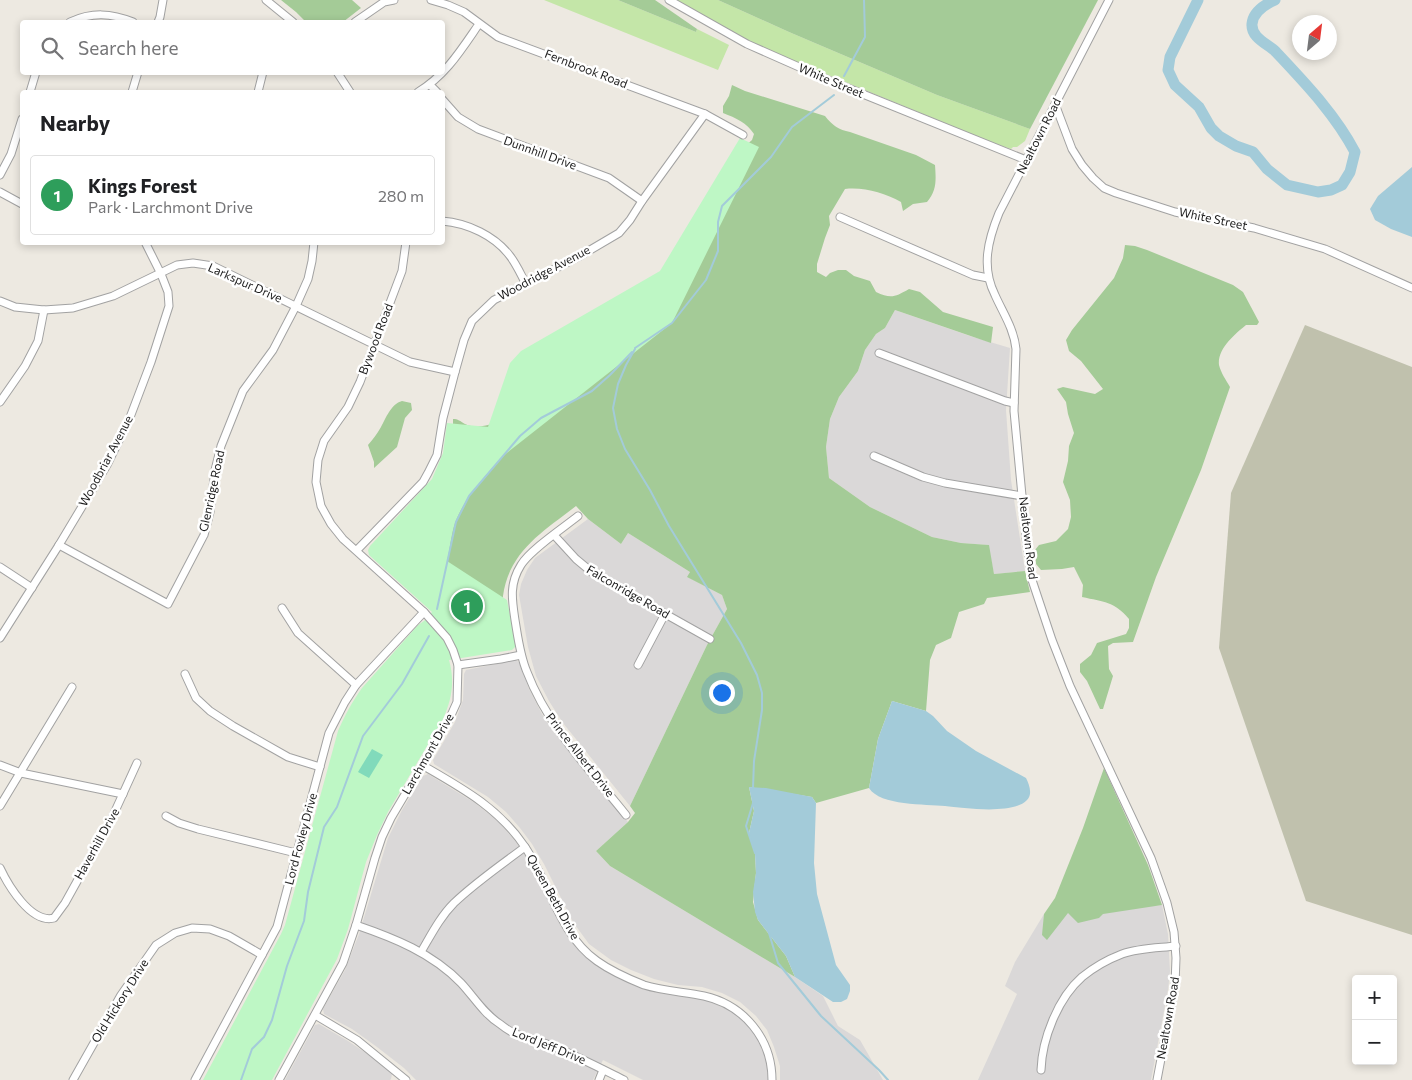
<!DOCTYPE html>
<html lang="en">
<head>
<meta charset="utf-8">
<style>
  body { margin:0; font-family:Commissioner,sans-serif; background:#f2f2f2; color:#202124 }
  .controls { position:absolute; right:15px; bottom:15px; display:grid; overflow:hidden; border-radius:5px; box-shadow:0 2px 8px #0003 }
  .controls button { width:45px; height:45px; display:grid; place-items:center; padding:0; border:0; border-bottom:1px solid #e0e0e0; background:#fff; color:#202124; font:25px sans-serif }
  .compass { position:absolute; left:1292px; top:15px; width:45px; height:45px; border-radius:50%; background:#fff; box-shadow:0 2px 8px #0003; rotate:28deg }
  .you { position:absolute; left:721px; top:692px; width:18px; height:18px; margin:-12px; border:4px solid #fff; border-radius:50%; background:#1a73e8; box-shadow:0 0 0 8px #1a73e833 }
  .badge { display:grid; place-items:center; width:32px; height:32px; border-radius:50%; background:#1a73e8; color:#fff; font-size:16px; font-weight:700 }
  .pin { position:absolute; translate:-50% -50%; border:2px solid #fff; box-shadow:0 1px 5px #0006 }
  .list { margin:0; padding:0; list-style:none }
  h2 { display:flex; justify-content:space-between; align-items:center; height:65px; margin:0; padding:0 20px; font-size:21px }
  h2 small { font-size:16px; font-weight:400; color:#757577 }
  .list li { display:grid; grid-template-columns:32px 1fr auto; gap:15px; align-items:center; box-sizing:border-box; height:80px; margin:0 10px 10px; padding:0 10px; border:1px solid #e0e0e0; border-radius:5px }
  .list b { display:block; font-size:19px; white-space:nowrap }
  .list p { margin:0; font-size:16px; white-space:nowrap; color:#757577 }
  .list em { font-size:16px; font-style:normal; color:#757577 }
  .icon { flex:none; width:28px; height:28px; fill:none; stroke:currentColor; stroke-width:2; stroke-linecap:round; stroke-linejoin:round }
  .map { position:relative; flex:none; width:1412px; height:1080px; overflow:hidden }
  .search { position:absolute; background:#fff; box-shadow:0 2px 8px #0003; left:20px; top:20px; width:425px; height:55px; display:flex; align-items:center; gap:12px; box-sizing:border-box; padding:0 18px; border-radius:5px; color:#757577; font-size:19px }
  .panel { position:absolute; background:#fff; box-shadow:0 2px 8px #0003; left:20px; top:90px; width:425px; height:155px; border-radius:5px }
  .map>svg:first-child { display:block }
</style>
</head>
<body>
<div class="map">
<svg width="1412" height="1080" viewBox="0 0 1412 1080">
  <rect width="100%" height="100%" fill="#ede9e1"/>
  <!-- residential -->
  <g fill="#dad8d8">
    <path d="M895 310 970 336 1010 348 1006 410 1011 480 1025 571 994 574 988 545 961 543 932 537 870 507 829 478 826 447 830 419 839 397 858 371 865 350 876 334 885 328Z"/>
    <path d="M588 519 621 544 628 533 690 572 688 577 722 595 727 609 707 645 630 806 563 723 549 701 536 676 528 647 519 595 521 584 527 570 535 558Z"/>
    <path d="M516 660 520 663 529 689 542 714 553 731 628 822 596 851 610 866 795 977 823 996 838 1026 860 1040 883 1080H780V1066L774 1047 767 1030 756 1016 740 1002 722 993 702 987 678 985 654 979 631 970 611 960 589 944 573 922 544 864 532 844 520 828 506 812 488 797 434 764 433 760 455 722 463 700 464 674 466 670Z"/>
    <path d="M428 774 475 803 499 822 516 842 526 857 562 928 575 946 591 961 632 984 654 992 706 1000 731 1011 741 1018 753 1031 762 1046 767 1062 768 1080H643L603 1060 593 1080H416L404 1068 377 1047 352 1029 324 1014 323 1009 345 970 359 934 388 838 402 810 423 776Z"/>
    <path d="M1162 905 1168 934 1170 971 1168 990 1151 1080H978L1017 994 1005 986 1015 962 1044 914 1069 913Z"/>
    <path d="M319 1024 348 1041 369 1055 392 1074 391 1079 390 1080H285L315 1025Z"/>
  </g>
  <!-- construction -->
  <path fill="#c0c1ad" d="M1305 325 1412 367V935L1306 901 1219 648 1231 493Z"/>
  <!-- grass -->
  <g fill="#c4e6a8">
    <path d="M544 0H618L696 32 697 29 729 45 718 70Z"/>
    <path d="M677 0H718L789 32 937 95 1030 129 1025 141 1017 147H1013L1011 149 991 142 760 47 702 16Z"/>
  </g>
  <!-- forest -->
  <g fill="#a4cb97">
    <path d="M281 0H352L361 8 343 22H306L296 12Z"/>
    <path d="M618 0H655L697 29 696 32Z"/>
    <path d="M718 0H1098L1030 129 937 95 789 32Z"/>
    <path d="M732 85 745 91 825 116C832 125 839 130 850 132L916 155 935 165C936 180 937 190 927 202L913 204 903 211 901 202C884 193 865 187 845 189L829 216 830 225 825 238 817 264V272L826 277 830 273 838 270H846L854 276 870 281 876 292C891 299 895 297 909 289L920 292 943 312 993 327 991 343 895 310 885 328 876 334 865 350 858 371 839 397 830 419 826 447 829 478 870 507 932 537 961 543 989 545 994 574 1025 571 1030 592 987 598 984 604 959 612 951 638 936 645 930 660 926 711 892 701 878 739 869 788 816 803 812 797 749 787 754 811 749 833 755 854 756 873 753 902 758 920 786 956 795 977 610 866 596 851 628 822 635 813 630 806 707 645 727 609 722 595 687 577 690 572 628 533 621 544 588 519 576 506C544 531 509 551 503 596 502 605 505 617 506 627L451 631 433 487 453 430V419C458 419 460 421 465 424 474 428 484 427 494 423L649 283 664 268 744 147 752 140 754 134C747 123 736 118 723 113V106L729 96Z"/>
    <path d="M1125 245 1135 246 1147 250 1233 285 1243 292 1259 322 1257 325H1246C1235 334 1217 349 1219 365 1221 373 1226 380 1230 387L1201 470 1156 577 1133 642 1113 643 1108 646 1109 669 1113 676 1103 709H1100L1087 681 1080 672V664L1091 655 1097 643 1126 634 1129 628V619C1114 601 1104 602 1082 597L1083 585 1074 567 1062 569 1041 570 1036 564 1035 550 1039 545 1056 541 1068 529 1071 517 1070 500 1063 482 1068 461 1069 446 1074 433 1068 414 1066 402 1057 389 1063 387 1095 394 1103 389 1081 361 1069 351 1066 340 1072 330 1114 278 1123 258Z"/>
    <path d="M402 401 411 403 412 410 405 418 397 447 374 468V462L368 445C373 439 377 434 381 427 386 418 391 404 402 401Z"/>
    <path d="M1104 768 1148 865 1162 905 1103 914 1099 918 1078 923 1068 913 1047 940 1042 935 1044 914 1055 898 1083 828Z"/>
  </g>
  <!-- park -->
  <path fill="#bef7c5" d="M740 138 759 147 672 323 503 456C486 475 464 498 455 523 451 535 450 549 447 561L507 600 516 646 512 650 449 660C455 681 452 699 443 719L388 812 377 835 366 862 348 929 337 959 272 1080H203L281 934 285 925 338 731C345 715 352 702 362 688L418 625 424 621 432 612 369 555 368 550 370 546 432 479 443 453 447 423 488 427 510 363 521 351 660 271Z"/>
  <!-- pitch -->
  <path fill="#81dabb" d="M372 749 383 755 369 778 358 772Z"/>
  <!-- water -->
  <g fill="#a3cbd9">
    <path d="M1412 167V237L1391 229 1375 220 1370 209 1378 196Z"/>
    <path d="M892 701 926 711 933 716 947 731 976 751 1026 778C1029 784 1033 794 1027 800 1013 815 964 808 945 806 926 804 880 806 869 788L878 739Z"/>
    <path d="M749 787 766 788 812 797 816 803 814 863 817 894 836 965 850 985V991L847 999 841 1002H833L795 977 786 956 758 920 755 912 753 892 756 873 755 854 749 833 754 811Z"/>
  </g>
  <g fill="none" stroke-linecap="round" stroke-linejoin="round">
    <!-- stream -->
    <g stroke="#a3cbd9" stroke-width="2">
      <path d="M844 76 865 37 864 0"/>
      <path d="M635 348 672 323 706 280 718 251V222L722 206 771 157 792 127 834 95"/>
      <path d="M635 349 626 365 618 384 613 408 617 429 625 449 650 490 669 526 741 643 757 675 762 693V710L754 761 753 788"/>
      <path d="M437 609 456 522 469 496 520 436 541 418 592 391 610 375 632 352"/>
      <path d="M753 803 746 826 755 853"/>
      <path d="M769 933 778 963 821 1016 879 1070 888 1080"/>
      <path d="M241 1080 252 1049 264 1037 272 1020 287 966 304 921 308 892 324 827 337 807 363 736 402 684 429 636"/>
    </g>
    <!-- river -->
    <path stroke="#a3cbd9" stroke-width="11" d="M1198 0 1170 57 1168 70 1175 85 1199 107 1211 128 1219 136 1236 146 1253 152 1267 169 1287 185 1318 192 1331 190 1342 185 1350 172 1355 152C1335 114 1305 83 1276 52 1268 44 1251 38 1252 24 1253 12 1266 4 1275 0"/>
    <defs>
      <g id="minor">
        <path d="M266 0 293 22"/>
        <path d="M431 0 448 5 464 12 498 37 705 114 743 135"/>
        <path d="M669 0 747 44 833 82 1026 160"/>
        <path d="M1109 0 999 213C988 240 981 267 995 295 1003 313 1014 329 1016 349L1014 411 1026 538 1032 580 1052 640 1070 686 1151 858 1167 903 1174 932 1176 958 1175 985 1157 1080"/>
        <path d="M70 22C92 12 111 13 133 22"/>
        <path d="M158 22 160 17 163 0"/>
        <path d="M355 22 384 2 394 0"/>
        <path d="M337 72 350 92"/>
        <path d="M430 85 437 92"/>
        <path d="M30 92 36 72"/>
        <path d="M132 92 138 72"/>
        <path d="M258 92 263 72"/>
        <path d="M418 92C446 75 461 50 479 24"/>
        <path d="M442 99 458 117 478 129 609 178 642 201"/>
        <path d="M1055 104 1072 149 1082 165 1093 178 1104 188 1116 193 1175 212 1254 228 1325 249 1412 288"/>
        <path d="M0 175 11 154 22 119"/>
        <path d="M0 192 22 204"/>
        <path d="M840 217 973 275 988 278"/>
        <path d="M442 221C468 223 495 236 510 256 517 265 521 275 526 284"/>
        <path d="M0 301 15 307 44 310 73 308 113 296 177 265 193 263 213 266 410 362 455 372"/>
        <path d="M879 353 1005 401 1014 403"/>
        <path d="M0 402 25 366 38 341 44 310"/>
        <path d="M874 456 923 477 945 483 1022 496"/>
        <path d="M578 516C563 528 530 550 521 565 509 584 512 600 515 620 518 638 520 656 527 672 548 727 590 770 626 815"/>
        <path d="M554 535 576 559 594 574 710 639"/>
        <path d="M59 545 168 604 204 535 210 512 215 470 221 446 243 391 273 350 296 306 308 279 312 261 314 242"/>
        <path d="M357 550 423 482 428 473 437 455 443 418 455 372 464 340 472 321 494 300 580 256 619 233 630 220 642 201 705 114"/>
        <path d="M0 567 32 588"/>
        <path d="M282 608 298 633 356 685"/>
        <path d="M0 638 59 545 107 465 129 420 151 362 169 306 168 292 161 274 145 242"/>
        <path d="M458 665 501 659 521 655"/>
        <path d="M638 665 665 614"/>
        <path d="M185 674 196 698 210 711 233 726 288 757 320 767"/>
        <path d="M0 765 21 773 123 794"/>
        <path d="M422 765C462 788 499 808 525 847 550 884 559 934 597 961 611 971 629 979 644 985 663 991 685 992 704 996 744 1005 772 1039 772 1080"/>
        <path d="M0 806 72 687"/>
        <path d="M166 816 179 823 198 829 296 853"/>
        <path d="M0 868C8 885 31 924 54 918L65 903 111 820 137 763"/>
        <path d="M356 925C394 938 432 953 461 983 474 997 484 1014 500 1024 505 1028 511 1032 516 1034 528 1039 541 1041 552 1046 577 1056 600 1068 624 1080"/>
        <path d="M421 952C431 935 440 917 454 903 476 882 501 865 525 847"/>
        <path d="M315 1015 357 1040 406 1080"/>
        <path d="M1041 1070C1042 1039 1058 998 1082 977 1093 968 1109 959 1122 954 1139 948 1159 948 1176 946"/>
        <path d="M73 1080 121 995 156 945 175 933 192 928 210 929 229 936 262 955"/>
        <path d="M195 1080 277 927 329 733 345 702 356 685 424 612"/>
        <path d="M279 1080 343 963 356 925 375 858 382 837 391 818 448 722 457 702 458 665 453 650 447 638 424 612 343 539 331 524 321 506 316 482 318 460 324 441 348 407 360 382 402 271 406 242"/>
        <path d="M599 1080 603 1070"/>
      </g>
    </defs>
    <!-- minor casing -->
    <use href="#minor" stroke="#a2a2a2" stroke-width="9"/>
    <!-- minor -->
    <use href="#minor" stroke="#fff" stroke-width="7"/>
  </g>
  <g text-anchor="middle" stroke-width="5" stroke-linejoin="round" paint-order="stroke">
    <!-- street labels -->
    <g font-size="12" fill="#1b1b1b" stroke="#fff">
      <text transform="translate(586 69) rotate(21)" y="4">Fernbrook Road</text>
      <text transform="translate(831 81) rotate(23)" y="4">White Street</text>
      <text transform="translate(1039 136) rotate(-63)" y="4">Nealtown Road</text>
      <text transform="translate(540 153) rotate(20)" y="4">Dunnhill Drive</text>
      <text transform="translate(1213 219) rotate(12)" y="4">White Street</text>
      <text transform="translate(544 273) rotate(-28)" y="4">Woodridge Avenue</text>
      <text transform="translate(245 283) rotate(24)" y="4">Larkspur Drive</text>
      <text transform="translate(376 339) rotate(-69)" y="4">Bywood Road</text>
      <text transform="translate(106 461) rotate(-62)" y="4">Woodbriar Avenue</text>
      <text transform="translate(212 491) rotate(-78)" y="4">Glenridge Road</text>
      <text transform="translate(1028 538) rotate(83)" y="4">Nealtown Road</text>
      <text transform="translate(628 592) rotate(30)" y="4">Falconridge Road</text>
      <text transform="translate(428 754) rotate(-60)" y="4">Larchmont Drive</text>
      <text transform="translate(580 755) rotate(52)" y="4">Prince Albert Drive</text>
      <text transform="translate(301 839) rotate(-75)" y="4">Lord Foxley Drive</text>
      <text transform="translate(97 844) rotate(-61)" y="4">Haverhill Drive</text>
      <text transform="translate(553 897) rotate(61)" y="4">Queen Beth Drive</text>
      <text transform="translate(120 1001) rotate(-58)" y="4">Old Hickory Drive</text>
      <text transform="translate(1168 1018) rotate(-80)" y="4">Nealtown Road</text>
      <text transform="translate(549 1046) rotate(22)" y="4">Lord Jeff Drive</text>
    </g>
  </g>
</svg>
<div class="controls">
<button>+</button>
<button>−</button>
</div>
<svg class="compass" viewBox="-18 -18 36 36"><path d="M0-13l5 13h-10z" fill="#e53935"/><path d="M0 13l5-13h-10z" fill="#757577"/></svg>
<div class="you"></div>
<div class="pin badge" style="left:467px;top:606px;background:#2e9e5b">1</div>
<div class="search"><svg class="icon" aria-label="search" viewBox="0 0 24 24"><circle cx="10" cy="10" r="6"/><path d="M15 15l6 6"/></svg>Search here</div>
<section class="panel">
<h2>Nearby<small></small></h2>
<ul class="list">
<li><span class="badge" style="background:#2e9e5b">1</span><div><b>Kings Forest</b><p>Park · Larchmont Drive</p></div><em>280 m</em></li>
</ul>
</section>
</div>
</body>
</html>
